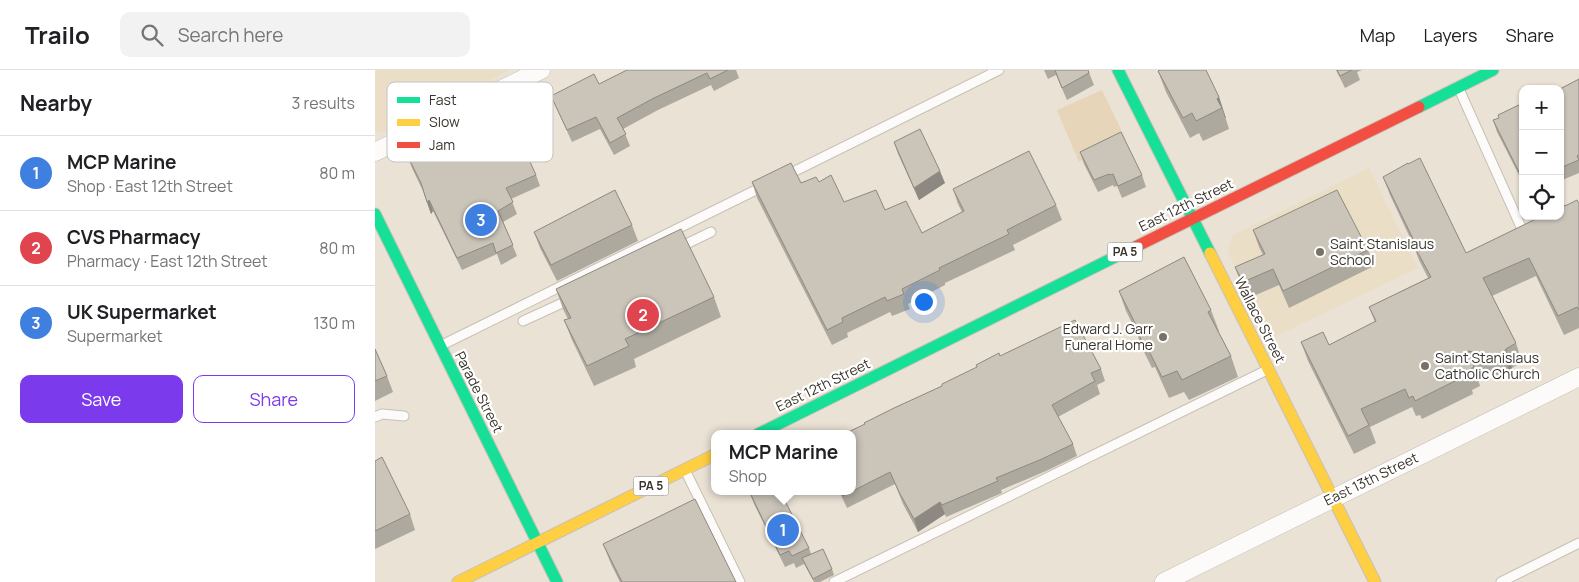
<!DOCTYPE html>
<html lang="en">
<head>
<meta charset="utf-8">
<style>
  body { margin:0; font-family:Manrope,sans-serif; background:#f2f2f2; color:#202124 }
  .controls { position:absolute; right:15px; top:15px; display:grid; overflow:hidden; border-radius:10px; box-shadow:0 1px 4px #0004 }
  .controls button { width:45px; height:45px; display:grid; place-items:center; padding:0; border:0; border-bottom:1px solid #e0e0e0; background:#fff; color:#202124; font:25px sans-serif }
  .you { position:absolute; left:548px; top:231px; width:18px; height:18px; margin:-12px; border:4px solid #fff; border-radius:50%; background:#1a73e8; box-shadow:0 0 0 8px #1a73e833 }
  .badge { display:grid; place-items:center; width:32px; height:32px; border-radius:50%; background:#7c3aed; color:#fff; font-size:16px; font-weight:700 }
  .pin { position:absolute; translate:-50% -50%; border:2px solid #fff; box-shadow:0 1px 5px #0006 }
  .popup { position:absolute; left:336px; top:360px; width:145px; height:65px; box-sizing:border-box; display:grid; place-content:center; border-radius:10px; background:#fff; filter:drop-shadow(0 1px 4px #0005); font-size:16px; white-space:nowrap; color:#757577 }
  .popup b { font-size:19px; color:#202124 }
  .popup::after { content:''; position:absolute; left:50%; top:100%; margin-left:-10px; border:10px solid transparent; border-top-color:#fff }
  .list { margin:0; padding:0; list-style:none }
  h2 { display:flex; justify-content:space-between; align-items:center; height:65px; margin:0; padding:0 20px; font-size:21px }
  h2 small { font-size:16px; font-weight:400; color:#757577 }
  .list li { display:grid; grid-template-columns:32px 1fr auto; gap:15px; align-items:center; box-sizing:border-box; height:75px; padding:0 20px; border-top:1px solid #e0e0e0 }
  .list b { display:block; font-size:19px; white-space:nowrap }
  .list p { margin:0; font-size:16px; white-space:nowrap; color:#757577 }
  .list em { font-size:16px; font-style:normal; color:#757577 }
  .actions { display:flex; gap:10px; padding:15px 20px }
  .actions a { flex:1; padding:11px 0; border:1px solid #7c3aed; border-radius:10px; text-align:center; font-size:18px; color:#7c3aed }
  .actions .main { background:#7c3aed; color:#fff }
  .icon { flex:none; width:28px; height:28px; fill:none; stroke:currentColor; stroke-width:2; stroke-linecap:round; stroke-linejoin:round }
  .map { position:relative; flex:none; width:1204px; height:512px; overflow:hidden }
  header { display:flex; align-items:center; gap:30px; box-sizing:border-box; height:70px; padding:0 25px; background:#fff; border-bottom:1px solid #e0e0e0 }
  header strong { font-size:24px }
  nav { display:flex; gap:28px; margin-inline-start:auto; font-size:18px }
  .search { width:350px; height:45px; background:#f2f2f2; display:flex; align-items:center; gap:12px; box-sizing:border-box; padding:0 18px; border-radius:10px; color:#757577; font-size:19px }
  main { display:flex }
  aside { flex:1; background:#fff }
  .map>svg:first-child { display:block }
</style>
</head>
<body>
<header>
<strong>Trailo</strong>
<div class="search"><svg class="icon" aria-label="search" viewBox="0 0 24 24"><circle cx="10" cy="10" r="6"/><path d="M15 15l6 6"/></svg>Search here</div>
<nav><a>Map</a><a>Layers</a><a>Share</a></nav>
</header>
<main>
<aside>
<h2>Nearby<small>3 results</small></h2>
<ul class="list">
<li><span class="badge" style="background:#3f7fe0">1</span><div><b>MCP Marine</b><p>Shop · East 12th Street</p></div><em>80 m</em></li>
<li><span class="badge" style="background:#e0444e">2</span><div><b>CVS Pharmacy</b><p>Pharmacy · East 12th Street</p></div><em>80 m</em></li>
<li><span class="badge" style="background:#3f7fe0">3</span><div><b>UK Supermarket</b><p>Supermarket</p></div><em>130 m</em></li>
</ul>
<div class="actions"><a class="main">Save</a><a>Share</a></div>
</aside>
<div class="map">
<svg width="1204" height="512" viewBox="0 0 1204 512">
  <rect width="100%" height="100%" fill="#eae2d4"/>
  <!-- built -->
  <g fill="#ebdec7">
    <path d="M0 0H135L70 33 6 63 0 62Z"/>
    <path d="M994 98 1043 198 895 269 855 186 853 178 858 165Z"/>
  </g>
  <!-- green -->
  <path fill="#e6d5b9" d="M727 20 751 70 704 92 682 40Z"/>
  <g fill="none" stroke-linecap="round" stroke-linejoin="round">
    <defs>
      <g id="lane">
        <path d="M1084 19 1150 166"/>
        <path d="M410 106 624 0"/>
        <path d="M303 178 336 162"/>
        <path d="M148 251 196 229"/>
        <path d="M67 275 389 116"/>
        <path d="M0 347 7 344 29 346"/>
        <path d="M311 402 365 512"/>
        <path d="M459 512 892 300"/>
        <path d="M1126 512 1204 473"/>
      </g>
      <g id="street">
        <path d="M0 82 166 0"/>
        <path d="M789 512 1204 307"/>
      </g>
      <g id="fast">
        <path d="M743 0 835 183"/>
        <path d="M1044 37 1118 0"/>
        <path d="M0 144 182 512"/>
        <path d="M383 364 748 183"/>
      </g>
      <g id="slow">
        <path d="M835 183 1000 512"/>
        <path d="M83 512 339 385"/>
      </g>
      <path id="jam" d="M748 183 1044 37"/>
    </defs>
    <!-- lane casing -->
    <use href="#lane" stroke="#c7c0b6" stroke-width="11"/>
    <!-- street casing -->
    <use href="#street" stroke="#c7c0b6" stroke-width="19"/>
    <!-- fast casing -->
    <use href="#fast" stroke="#c7c0b6" stroke-width="13"/>
    <!-- slow casing -->
    <use href="#slow" stroke="#c7c0b6" stroke-width="13"/>
    <!-- jam casing -->
    <use href="#jam" stroke="#c7c0b6" stroke-width="13"/>
    <!-- lane -->
    <use href="#lane" stroke="#fcfbf9" stroke-width="9"/>
    <!-- street -->
    <use href="#street" stroke="#fcfbf9" stroke-width="18"/>
    <!-- fast -->
    <use href="#fast" stroke="#16e098" stroke-width="11"/>
    <!-- slow -->
    <use href="#slow" stroke="#ffcf43" stroke-width="11"/>
    <!-- jam -->
    <use href="#jam" stroke="#f24e42" stroke-width="11"/>
  </g>
  <!-- wall -->
  <g fill="#aea99f">
    <path d="M252 0H361L364 8 339 21 336 15 283 40 248 59 255 76 239 85 225 59 197 72 181 37 176 26 224 14Z"/>
    <path d="M669 0H713L719 15 692 30 681 5 673 9Z"/>
    <path d="M961 0H987L982 2 985 10 970 18Z"/>
    <path d="M783 1 844 27 854 59 828 71 824 63 815 68 791 22Z"/>
    <path d="M1204 9V103L1185 111V19Z"/>
    <path d="M1148 28V113L1122 62 1118 50 1124 48 1146 34 1148 31Z"/>
    <path d="M88 69 161 105 165 116 136 129 142 144 128 152 142 186 126 195 122 184 87 200 58 141 56 144 48 121 37 98 33 87Z"/>
    <path d="M519 72 570 113 544 130 523 84Z"/>
    <path d="M705 82 767 105 771 117 747 128 742 116 739 117 738 115 723 122 709 94Z"/>
    <path d="M1008 107 1091 183 1160 150 1158 146H1185V130L1187 135 1190 136 1204 133V258L1189 265 1161 206 1117 226 1141 273 1147 292 1137 298 1135 303 1126 306 1100 300 1105 316 1097 320 1098 324 1047 349 1045 345 1041 346 1037 337 995 357 1001 373 979 384 933 291 926 272 954 275 1000 252 994 237 1053 208 1044 190 1037 172 1015 125Z"/>
    <path d="M377 112 426 113 444 112 469 132 510 140 547 163 587 142 583 134 578 119 681 135 687 150 638 175 640 180 570 213V215L533 234 535 239 517 246 515 242 472 263 473 267 457 275 382 128Z"/>
    <path d="M257 155 263 171 182 211 165 178 159 162Z"/>
    <path d="M878 160 993 180 999 196 914 238 904 215 874 228 866 214 860 197 888 185 884 177Z"/>
    <path d="M181 219 339 227 346 247 259 289 261 297 219 316 197 270 189 250 193 249 188 239Z"/>
    <path d="M744 221 836 240 844 261H843L856 286 863 307 814 330 809 322 794 328 780 297 777 298 767 278 761 261 751 241Z"/>
    <path d="M0 279 12 306 18 322 0 331Z"/>
    <path d="M625 286 726 299 730 311 722 315 725 324 683 347 698 374 702 386 671 401 626 420 627 423 571 447 570 444 543 462 528 434 520 414 472 438 464 421H477L567 316Z"/>
    <path d="M0 391 35 444 40 460 0 479Z"/>
    <path d="M375 423 434 478 436 484 457 499 459 505 445 512H439L429 494 421 498 419 493 410 497 379 434Z"/>
    <path d="M228 474 361 512H245L236 494Z"/>
  </g>
  <!-- shaded-wall -->
  <g fill="#8d8982">
    <path d="M844 27 851 48H850L847 38 842 29Z"/>
    <path d="M565 101 570 113 544 130 539 118Z"/>
    <path d="M54 130 58 141 56 144 52 132Z"/>
    <path d="M1131 279 1137 298 1135 303 1128 284Z"/>
    <path d="M565 432 570 444 543 462 539 449Z"/>
  </g>
  <!-- building -->
  <g fill="#cac4b9" stroke="#8d8982">
    <path d="M252 0H353L335 9 332 3 279 28 242 48 251 64 235 73 221 47 192 60 176 26 219 4 224 14Z"/>
    <path d="M680 0H713L714 3 687 18Z"/>
    <path d="M786 0H831L844 27 842 29 847 38 821 51 817 43 808 48 783 1Z"/>
    <path d="M962 0H977L965 6Z"/>
    <path d="M1204 9V85L1202 86 1204 90 1185 98V19Z"/>
    <path d="M1148 31V110L1118 50 1124 48 1123 45 1146 34 1145 32Z"/>
    <path d="M135 48 161 105 131 118 138 132 123 141 138 175 121 183 118 173 82 188 54 130 52 132 46 113 33 87 84 62 88 69Z"/>
    <path d="M545 59 565 101 539 118 519 72Z"/>
    <path d="M746 62 767 105 743 116 738 104 735 105 734 104 719 110 705 82Z"/>
    <path d="M654 81 681 135 632 160 634 164 564 198 565 200 527 219 529 224 512 231 510 227 467 248 468 252 452 260 377 112 416 93 426 113 441 107 444 112 456 105 469 132 501 120 510 140 531 131 547 163 589 141 578 119Z"/>
    <path d="M1045 88 1091 183 1163 148 1162 147 1163 146H1185V135L1188 134 1190 136 1202 130 1204 133V240L1202 237 1183 246 1154 188 1108 208 1141 273 1131 279 1128 284 1120 287 1093 281 1099 297 1090 302 1092 305 1040 331 1038 326 1034 328 1030 319 986 339 994 355 973 366 926 272 948 262 954 275 1001 251 994 237 1056 207 1037 172 1039 171 1008 107 1033 93V94Z"/>
    <path d="M240 120 257 155 176 195 159 162Z"/>
    <path d="M962 120 993 180 908 221 898 199 868 212 860 197 890 184 878 160Z"/>
    <path d="M306 159 339 227 250 269 254 276 212 296 189 250 196 248 181 219Z"/>
    <path d="M809 187 836 240 833 242 856 286 807 310 802 301 787 307 772 277H770L760 257H762L744 221Z"/>
    <path d="M700 250 726 299 716 303 720 311 677 335 698 374 667 389 621 408 623 411 567 435 565 432 539 449 524 422 515 402 468 426 465 421H477V364H469L490 354 489 353 519 338 567 316V314L602 297 601 295 624 283 625 286Z"/>
    <path d="M0 279 12 306 0 311Z"/>
    <path d="M7 387 35 444 0 461V391Z"/>
    <path d="M377 421H405L434 478 417 486 414 481 405 485 375 423Z"/>
    <path d="M320 429 361 512H247L228 474Z"/>
    <path d="M448 479 457 499 438 509 427 488Z"/>
  </g>
  <!-- markers -->
  <g fill="#777166" stroke="#fff" stroke-width="2">
    <circle cx="945" cy="182" r="5"/>
    <circle cx="788" cy="267" r="5"/>
    <circle cx="1050" cy="296" r="5"/>
  </g>
  <g text-anchor="middle" stroke-width="4.5" stroke-linejoin="round" paint-order="stroke">
    <!-- shield labels -->
    <g fill="#fff" stroke="#74716b" stroke-width="1">
      <rect x="732.5" y="172.5" width="35" height="19" rx="4"/>
      <rect x="258.5" y="406.5" width="35" height="19" rx="4"/>
    </g>
    <g font-size="12" font-weight="bold" fill="#39342b">
      <text x="750" y="186">PA 5</text>
      <text x="276" y="420">PA 5</text>
    </g>
    <!-- street labels -->
    <g font-size="14" fill="#39342b" stroke="#fff">
      <text transform="translate(811 135) rotate(-26)" y="5">East 12th Street</text>
      <text transform="translate(885 250) rotate(63)" y="5">Wallace Street</text>
      <text transform="translate(448 315) rotate(-26)" y="5">East 12th Street</text>
      <text transform="translate(104 322) rotate(63)" y="5">Parade Street</text>
      <text transform="translate(996 409) rotate(-26)" y="5">East 13th Street</text>
    </g>
    <!-- poi labels -->
    <g font-size="14" fill="#39342b" stroke="#fff" text-anchor="start">
      <text x="955" y="179">Saint Stanislaus<tspan x="955" dy="16">School</tspan></text>
      <text x="778" y="264" text-anchor="end">Edward J. Garr<tspan x="778" dy="16">Funeral Home</tspan></text>
      <text x="1060" y="293">Saint Stanislaus<tspan x="1060" dy="16">Catholic Church</tspan></text>
    </g>
  </g>
  <!-- legend -->
  <rect x="12" y="12" width="166" height="80" rx="8" fill="#fff" stroke="#c4c2bf" stroke-width="1"/>
  <rect x="22" y="27" width="23" height="6" fill="#16e098"/>
  <rect x="22" y="49" width="23" height="7" fill="#ffcf43"/>
  <rect x="22" y="72" width="23" height="6" fill="#f24e42"/>
  <g font-size="14" fill="#39342b">
    <text x="54" y="35">Fast</text>
    <text x="54" y="57">Slow</text>
    <text x="54" y="80">Jam</text>
  </g>
</svg>
<div class="controls">
<button>+</button>
<button>−</button>
<button><svg class="icon" aria-label="locate" viewBox="0 0 24 24"><circle cx="12" cy="12" r="6"/><path d="M12 2v4M12 18v4M2 12h4M18 12h4"/></svg></button>
</div>
<div class="you"></div>
<div class="pin badge" style="left:408px;top:460px;background:#3f7fe0">1</div>
<div class="popup"><b>MCP Marine</b>Shop</div>
<div class="pin badge" style="left:268px;top:245px;background:#e0444e">2</div>
<div class="pin badge" style="left:106px;top:150px;background:#3f7fe0">3</div>
</div>
</main>
</body>
</html>
